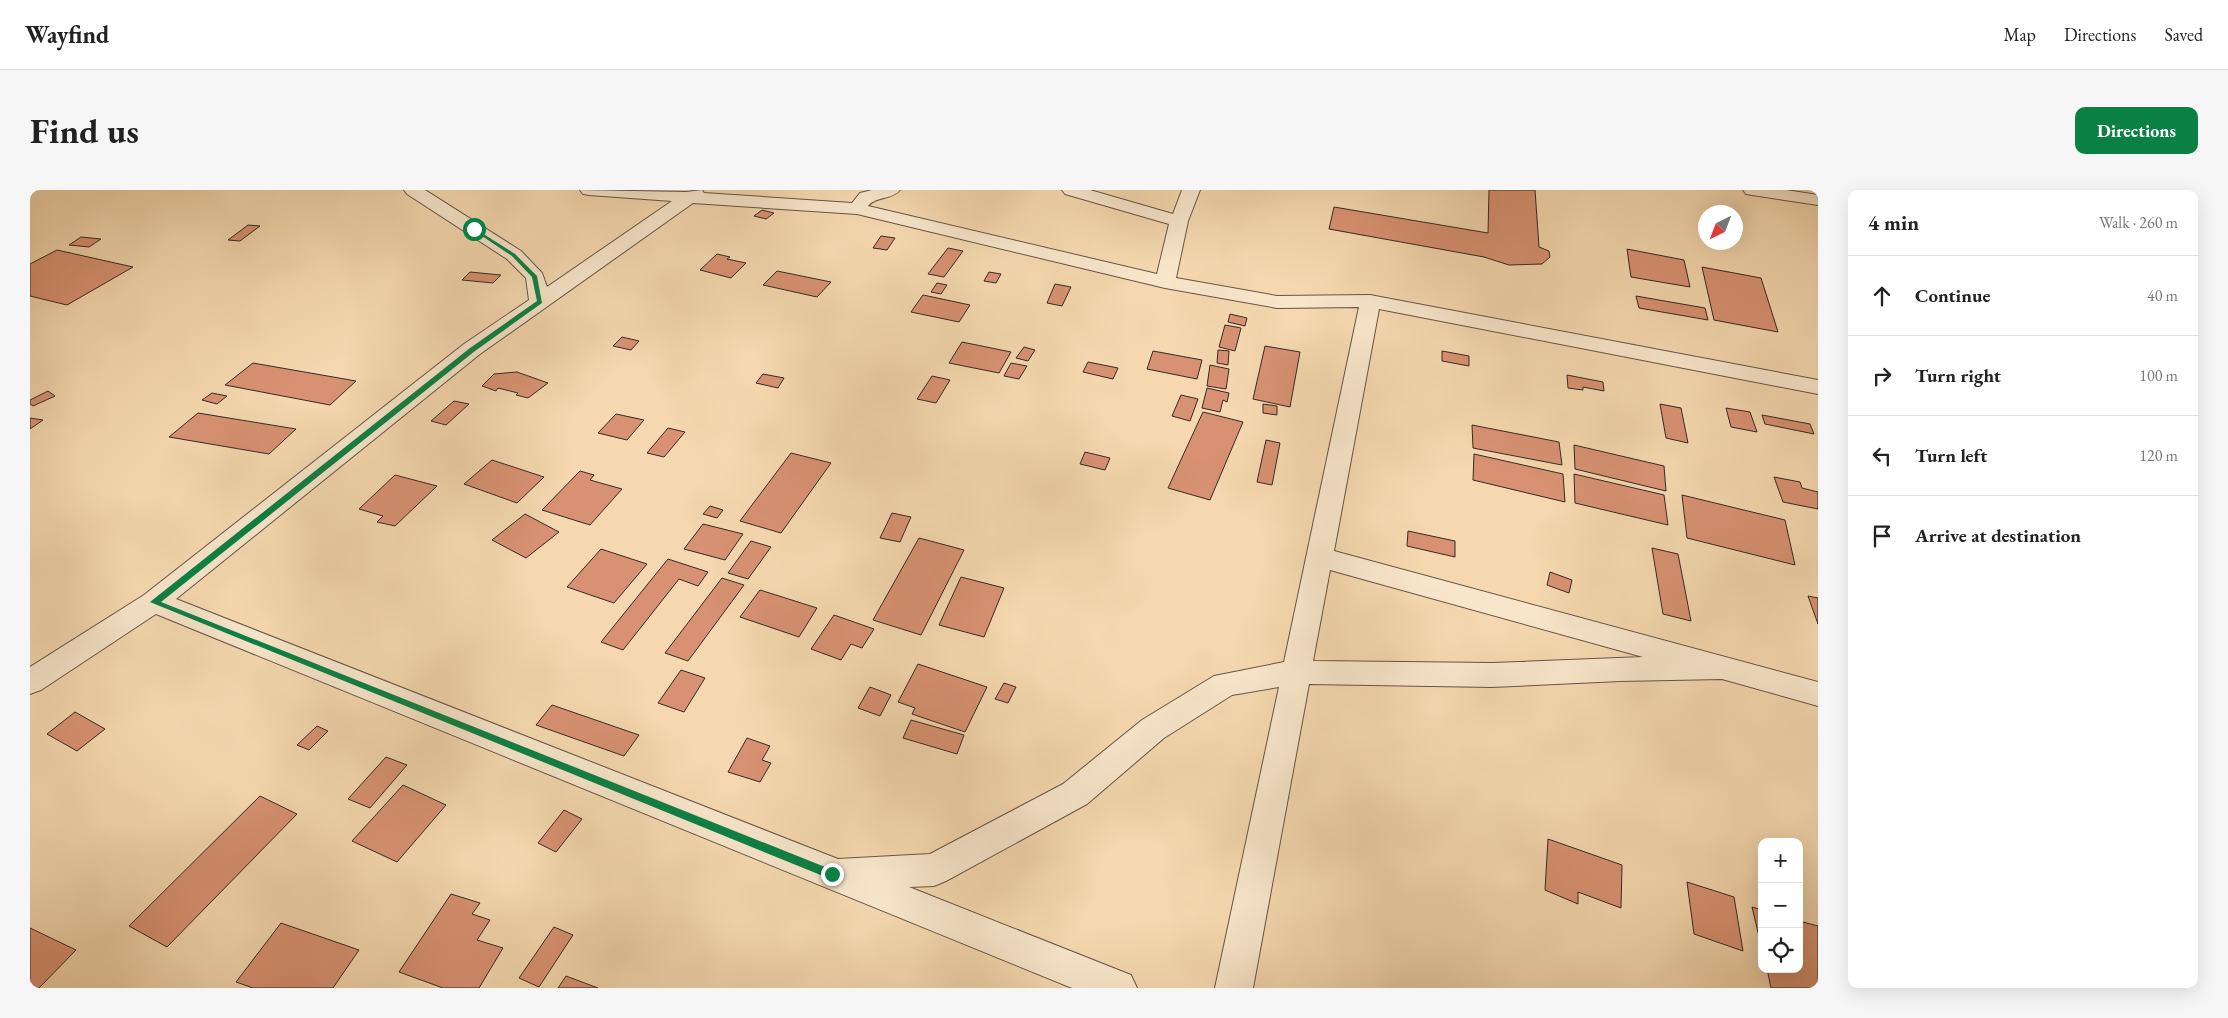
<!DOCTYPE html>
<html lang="en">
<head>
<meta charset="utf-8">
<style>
  body { margin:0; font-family:"EB Garamond",serif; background:#f6f6f6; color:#222 }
  .controls { position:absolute; right:15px; bottom:15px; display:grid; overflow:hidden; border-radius:10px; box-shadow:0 5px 20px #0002 }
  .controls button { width:45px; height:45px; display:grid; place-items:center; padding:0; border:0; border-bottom:1px solid #e0e0e0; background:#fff; color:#222; font:25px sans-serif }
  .compass { position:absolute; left:1668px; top:15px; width:45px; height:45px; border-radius:50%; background:#fff; box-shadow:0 5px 20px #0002; rotate:222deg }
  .stop { position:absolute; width:15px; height:15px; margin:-11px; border:4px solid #0b8043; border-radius:50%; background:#fff }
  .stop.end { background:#0b8043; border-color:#fff; box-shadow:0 1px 5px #0008 }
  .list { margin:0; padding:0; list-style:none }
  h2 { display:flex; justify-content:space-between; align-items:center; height:65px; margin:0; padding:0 20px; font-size:21px }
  h2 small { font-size:16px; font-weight:400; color:#767676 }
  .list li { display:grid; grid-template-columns:32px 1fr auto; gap:15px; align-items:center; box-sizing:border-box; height:80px; padding:0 20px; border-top:1px solid #e0e0e0 }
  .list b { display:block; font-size:19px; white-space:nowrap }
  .list em { font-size:16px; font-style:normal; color:#767676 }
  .icon { flex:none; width:28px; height:28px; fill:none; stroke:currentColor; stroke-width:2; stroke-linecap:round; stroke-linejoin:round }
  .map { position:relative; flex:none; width:1788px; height:798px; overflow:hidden; border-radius:10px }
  header { display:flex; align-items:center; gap:30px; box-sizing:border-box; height:70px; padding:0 25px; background:#fff; border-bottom:1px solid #e0e0e0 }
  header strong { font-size:24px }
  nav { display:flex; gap:28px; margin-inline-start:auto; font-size:18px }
  .intro { display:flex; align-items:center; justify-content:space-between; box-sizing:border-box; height:120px; padding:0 30px }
  h1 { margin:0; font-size:35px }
  .button { padding:12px 22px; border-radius:10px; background:#0b8043; color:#fff; font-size:18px; font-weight:700 }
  main { display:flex; gap:30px; padding:0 30px }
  aside { flex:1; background:#fff; border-radius:10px; box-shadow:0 5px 20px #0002 }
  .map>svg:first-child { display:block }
</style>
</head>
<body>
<header>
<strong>Wayfind</strong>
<nav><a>Map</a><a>Directions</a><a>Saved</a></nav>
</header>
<div class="intro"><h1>Find us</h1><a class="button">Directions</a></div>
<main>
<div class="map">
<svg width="1788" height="798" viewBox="0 0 1788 798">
  <rect width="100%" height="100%" fill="#f5d8af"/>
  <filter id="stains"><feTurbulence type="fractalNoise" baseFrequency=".004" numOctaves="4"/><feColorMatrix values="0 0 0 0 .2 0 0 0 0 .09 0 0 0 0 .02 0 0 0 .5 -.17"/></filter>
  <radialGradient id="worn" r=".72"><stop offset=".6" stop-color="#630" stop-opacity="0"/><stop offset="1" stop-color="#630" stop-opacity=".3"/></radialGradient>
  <!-- building -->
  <g fill="#d89273" stroke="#362924">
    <path d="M1459 0H1505L1509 57 1519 61 1520 67 1512 74 1479 75 1454 67 1299 39 1304 17 1458 43Z"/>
    <path d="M732 20 744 23 736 29 724 26Z"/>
    <path d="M218 35 230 36 210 51 198 50Z"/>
    <path d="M851 46 865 48 857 60 843 58Z"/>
    <path d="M51 47 71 49 59 57 39 55Z"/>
    <path d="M918 58 933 61 914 87 898 84Z"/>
    <path d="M1597 59 1654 70 1660 97 1601 87Z"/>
    <path d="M27 60 103 77 37 115 0 106V74Z"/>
    <path d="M687 64 700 67 697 69 716 73 701 88 670 80Z"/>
    <path d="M1672 77 1731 88 1748 142 1684 130Z"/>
    <path d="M747 81 801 92 787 107 733 95Z"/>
    <path d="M440 82 471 85 463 93 432 90Z"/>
    <path d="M959 82 971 84 966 93 954 91Z"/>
    <path d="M907 93 917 95 911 104 901 102Z"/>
    <path d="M1025 94 1041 97 1032 116 1017 113Z"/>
    <path d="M893 105 940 115 929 132 881 122Z"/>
    <path d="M1606 106 1675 118 1678 130 1609 118Z"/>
    <path d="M1200 124 1217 128 1215 136 1198 132Z"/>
    <path d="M1195 135 1211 138 1205 161 1189 157Z"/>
    <path d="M592 147 609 151 601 160 583 156Z"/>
    <path d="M932 152 981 162 969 183 919 173Z"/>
    <path d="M1235 156 1270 162 1260 217 1223 209Z"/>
    <path d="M994 157 1005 160 998 171 986 168Z"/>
    <path d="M1188 160 1199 161 1198 175 1187 173Z"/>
    <path d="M1123 161 1172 170 1167 189 1117 179Z"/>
    <path d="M1412 161 1439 166V176L1412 171Z"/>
    <path d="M1058 172 1088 178 1083 189 1053 182Z"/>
    <path d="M223 173 326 191 300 215 195 195Z"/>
    <path d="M981 173 997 176 989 189 974 186Z"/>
    <path d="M1180 175 1199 179 1196 199 1177 196Z"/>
    <path d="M487 182 518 193 498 208 486 205 488 203 468 198 466 201 452 196 464 184Z"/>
    <path d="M733 184 754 188 748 198 726 193Z"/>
    <path d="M1537 185 1573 192 1574 201 1553 197V200L1538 198Z"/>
    <path d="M902 186 920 190 906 213 887 209Z"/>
    <path d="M1177 198 1199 203 1197 212 1193 210 1190 222 1172 218Z"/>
    <path d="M18 201 25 206 3 216 0 214V210Z"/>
    <path d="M182 203 197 206 187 214 172 210Z"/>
    <path d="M1151 205 1168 209 1160 231 1142 226Z"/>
    <path d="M424 211 439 214 416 235 401 231Z"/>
    <path d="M1233 214 1247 216V225L1233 223Z"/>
    <path d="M1630 214 1651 218 1658 253 1636 248Z"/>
    <path d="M1696 218 1720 222 1727 242 1701 237Z"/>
    <path d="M1173 222 1213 232 1180 310 1138 298Z"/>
    <path d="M168 223 266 239 239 264 139 247Z"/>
    <path d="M586 224 614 230 597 250 568 243Z"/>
    <path d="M1732 225 1780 234 1784 244 1735 234Z"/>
    <path d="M0 228 13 230 0 239Z"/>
    <path d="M1442 235 1529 252 1532 275 1443 258Z"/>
    <path d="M638 238 655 242 634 267 617 263Z"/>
    <path d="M1236 250 1250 253 1242 295 1227 292Z"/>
    <path d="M1544 255 1634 276 1636 301 1545 279Z"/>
    <path d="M1055 262 1080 268 1075 280 1050 274Z"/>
    <path d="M761 263 801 273 751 343 710 331Z"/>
    <path d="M1444 264 1533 284 1535 312 1443 290Z"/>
    <path d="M462 270 514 287 487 313 434 294Z"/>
    <path d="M550 281 564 285 560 290 592 299 560 335 512 320Z"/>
    <path d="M1544 284 1634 305 1638 335 1545 313Z"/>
    <path d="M365 285 407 296 365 336 347 332 353 326 329 319Z"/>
    <path d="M1744 287 1770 292 1772 298 1788 302V319L1753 312Z"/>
    <path d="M1652 305 1755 330 1765 375 1657 348Z"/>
    <path d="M680 316 693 320 687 328 673 324Z"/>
    <path d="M862 323 881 327 870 352 850 348Z"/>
    <path d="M495 324 529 342 496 368 462 350Z"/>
    <path d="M673 334 713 344 695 370 654 359Z"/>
    <path d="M1378 341 1425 351V367L1377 356Z"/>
    <path d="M889 348 934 360 891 445 843 430Z"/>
    <path d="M721 351 741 357 718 389 698 383Z"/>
    <path d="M1622 358 1648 364 1661 431 1633 424Z"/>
    <path d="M571 359 617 374 584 413 537 397Z"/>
    <path d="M638 369 678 382 668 396 649 389 593 460 571 452Z"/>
    <path d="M1520 382 1542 390 1539 403 1517 395Z"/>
    <path d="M931 387 974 398 954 447 909 435Z"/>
    <path d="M692 388 714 395 658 471 635 463Z"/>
    <path d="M730 400 787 418 769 447 710 427Z"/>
    <path d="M1778 406 1788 408V434Z"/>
    <path d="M804 425 844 439 832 458 821 454 811 470 781 459Z"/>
    <path d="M888 474 957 497 935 542 882 524 885 518 868 512Z"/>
    <path d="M651 480 675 488 654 522 628 513Z"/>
    <path d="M974 493 986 497 978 513 965 509Z"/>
    <path d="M840 497 861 505 850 526 828 518Z"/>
    <path d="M522 515 609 545 594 566 506 535Z"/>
    <path d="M45 522 75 539 47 561 17 544Z"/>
    <path d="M881 530 934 545 927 564 873 548Z"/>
    <path d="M287 536 298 541 279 560 267 555Z"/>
    <path d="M717 548 740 556 732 570 741 573 730 592 698 582Z"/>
    <path d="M356 567 377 575 340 618 318 609Z"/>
    <path d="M373 595 416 615 367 672 322 651Z"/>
    <path d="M230 606 267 624 137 757 99 736Z"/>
    <path d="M534 620 552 629 526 662 508 653Z"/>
    <path d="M1518 649 1592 675 1591 718 1548 702V714L1515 700Z"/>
    <path d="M1657 692 1704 707 1713 761 1664 744Z"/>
    <path d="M421 704 450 713 442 724 460 730 447 750 473 758 449 798H413L369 782Z"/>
    <path d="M1722 717 1732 720V759Z"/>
    <path d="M1769 731 1788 736V798H1741L1737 779H1769Z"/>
    <path d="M251 733 329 760 303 798H223L206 792Z"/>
    <path d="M524 737 543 745 509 797 489 788Z"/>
    <path d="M0 738 46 760 9 798H0Z"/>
    <path d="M536 786 568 798H528Z"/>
  </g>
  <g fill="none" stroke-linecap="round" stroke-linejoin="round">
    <defs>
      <g id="minor">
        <path d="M374 0H395L491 61 512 83 517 97 642 11 559 5 553 4 550 0 656 2 672 0 674 3 822 13 830 3 842 0H870C862 10 846 6 838 16L1127 84 1139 34 1035 4 1032 0H1060L1143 24 1152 0H1170L1158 31 1146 88 1247 106 1340 105 1788 190V204L1349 119 1304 361 1788 492V516L1692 489 1590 491 1462 497 1279 494 1223 798H1185L1249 497 1202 505 1134 548 1057 614 916 691 904 696 879 697 1101 785 1107 798H1042L126 424 11 500 0 504V477L114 405 434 154 499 110 496 88 477 69 377 4ZM663 13 827 24 1135 98 1247 118 1329 117 1254 472 1184 486 1112 530 1033 594 900 664 808 669 146 409 450 164ZM1300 380 1613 467 1462 473 1283 471Z"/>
        <path d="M1713 0H1756L1788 5V15L1722 5 1716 4Z"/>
      </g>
    </defs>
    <!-- minor casing -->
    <use href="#minor" stroke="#665547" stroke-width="2"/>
    <!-- minor -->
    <use href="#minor" fill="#f8e6cb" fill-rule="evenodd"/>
  </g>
  <!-- route -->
  <path fill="#0b8043" d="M444 38 485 64 507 86 512 113 445 161 131 412 805 681V688H798L120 412 440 158 507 111 502 87 482 66 443 40Z"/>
  <rect width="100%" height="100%" filter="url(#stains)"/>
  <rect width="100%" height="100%" fill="url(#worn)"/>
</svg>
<div class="controls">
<button>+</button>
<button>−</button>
<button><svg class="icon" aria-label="locate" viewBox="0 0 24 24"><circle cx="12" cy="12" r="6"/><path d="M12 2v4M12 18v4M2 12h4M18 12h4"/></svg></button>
</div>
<svg class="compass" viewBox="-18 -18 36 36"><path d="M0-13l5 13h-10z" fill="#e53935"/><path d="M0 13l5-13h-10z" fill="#767676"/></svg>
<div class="stop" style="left:444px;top:39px"></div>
<div class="stop end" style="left:802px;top:684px"></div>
</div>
<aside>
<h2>4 min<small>Walk · 260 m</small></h2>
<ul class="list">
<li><svg class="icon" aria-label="ahead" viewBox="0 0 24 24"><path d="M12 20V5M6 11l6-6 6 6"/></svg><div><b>Continue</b></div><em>40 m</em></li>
<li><svg class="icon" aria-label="right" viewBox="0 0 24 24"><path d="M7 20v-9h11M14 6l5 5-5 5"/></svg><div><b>Turn right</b></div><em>100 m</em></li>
<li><svg class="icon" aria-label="left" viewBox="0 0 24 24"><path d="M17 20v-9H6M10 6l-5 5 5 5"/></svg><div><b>Turn left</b></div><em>120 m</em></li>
<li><svg class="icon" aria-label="arrive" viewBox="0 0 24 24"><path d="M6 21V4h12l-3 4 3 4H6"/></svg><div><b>Arrive at destination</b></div></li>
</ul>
</aside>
</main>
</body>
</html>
